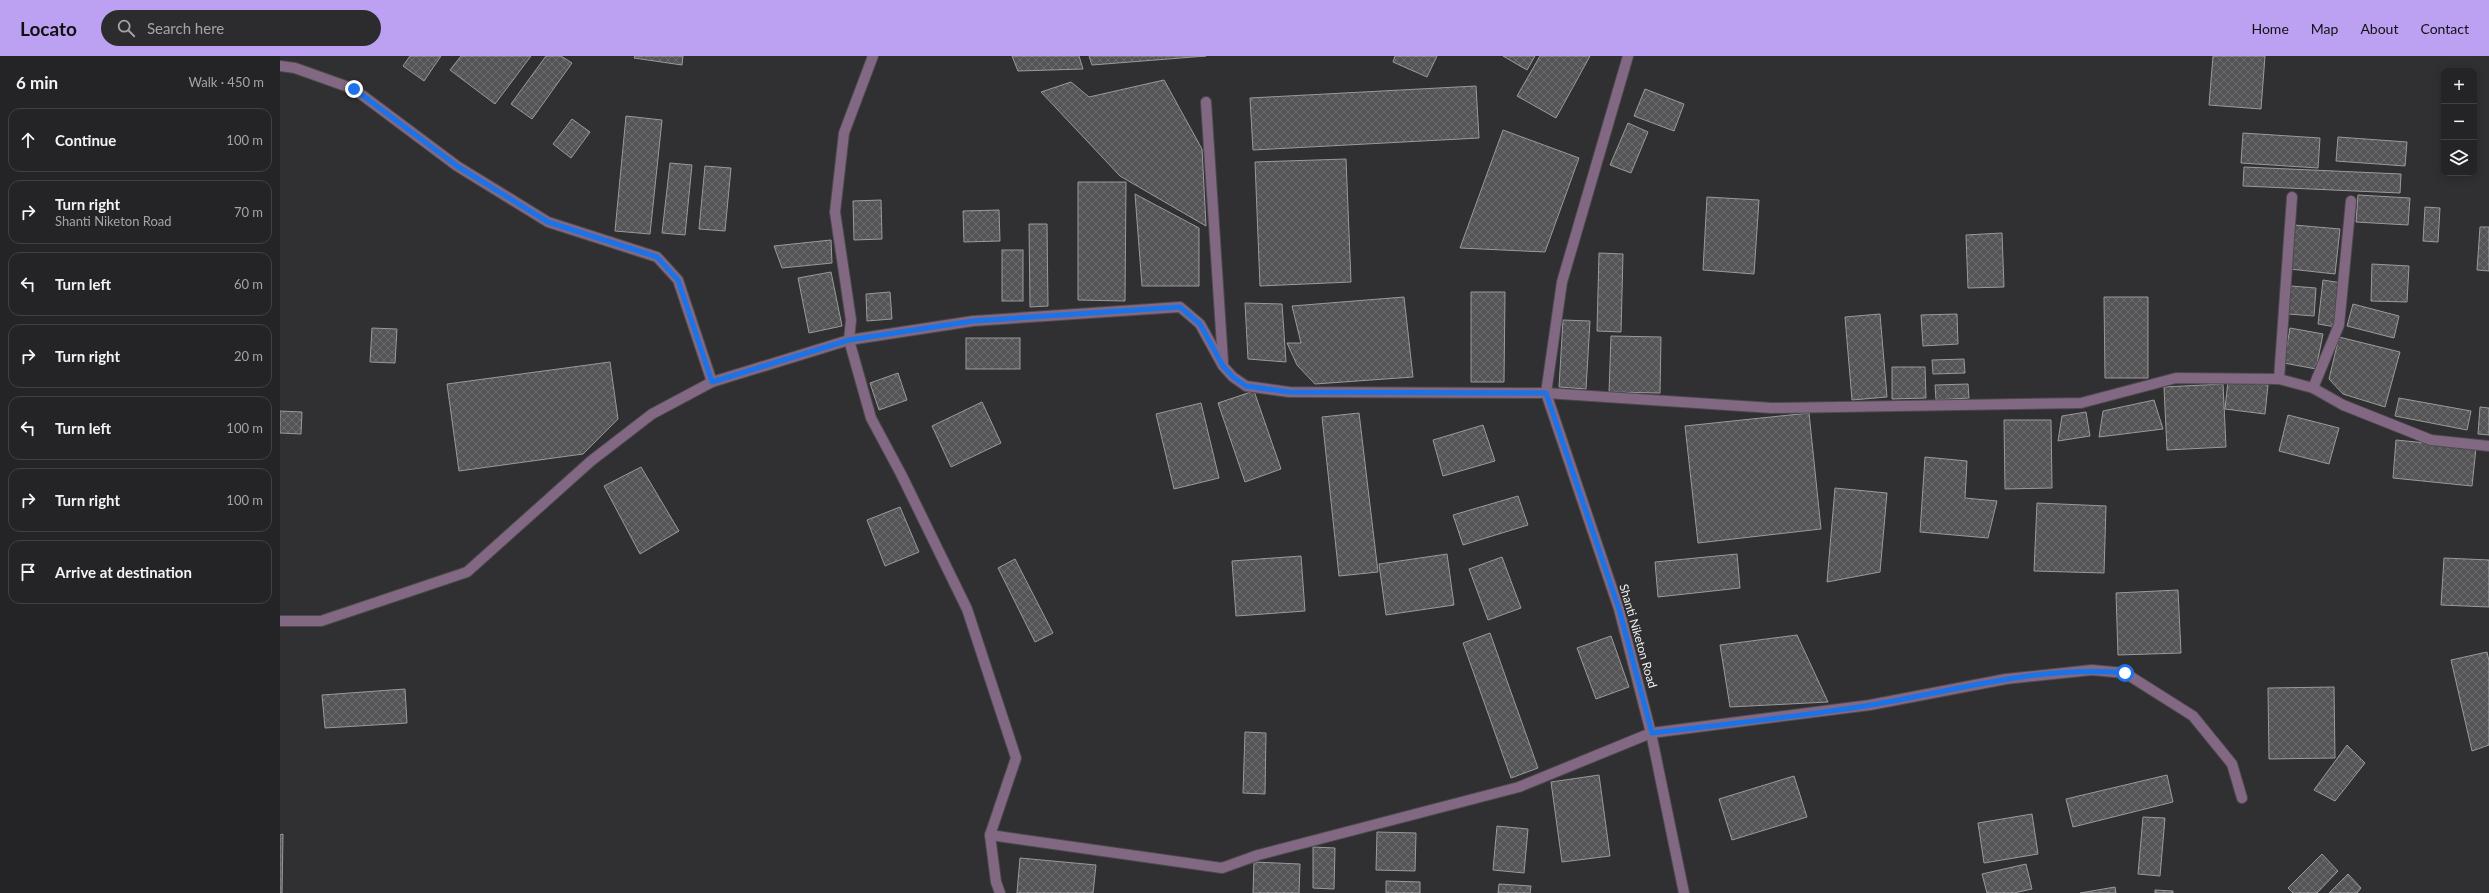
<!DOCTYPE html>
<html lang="en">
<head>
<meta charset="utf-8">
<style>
  body { margin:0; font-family:Lato,sans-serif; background:#2c2b2e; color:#f1f3f6 }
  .controls { position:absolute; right:12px; top:12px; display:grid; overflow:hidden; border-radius:8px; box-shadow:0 2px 10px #0003 }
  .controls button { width:36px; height:36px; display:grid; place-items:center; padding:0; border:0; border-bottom:1px solid #414043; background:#242326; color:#f1f3f6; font:20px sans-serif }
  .stop { position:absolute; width:12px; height:12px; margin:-9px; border:3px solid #1a73e8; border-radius:50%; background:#fff }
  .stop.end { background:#1a73e8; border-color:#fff; box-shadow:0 1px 4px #0008 }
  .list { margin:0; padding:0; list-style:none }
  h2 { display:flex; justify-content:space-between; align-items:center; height:52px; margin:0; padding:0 16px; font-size:17px }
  h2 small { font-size:13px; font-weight:400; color:#a3a4a7 }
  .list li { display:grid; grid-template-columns:26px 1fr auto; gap:12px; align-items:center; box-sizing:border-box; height:64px; margin:0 8px 8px; padding:0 8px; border:1px solid #414043; border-radius:12px }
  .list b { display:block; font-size:15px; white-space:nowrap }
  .list p { margin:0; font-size:13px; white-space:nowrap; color:#a3a4a7 }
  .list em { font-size:13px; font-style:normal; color:#a3a4a7 }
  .icon { flex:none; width:22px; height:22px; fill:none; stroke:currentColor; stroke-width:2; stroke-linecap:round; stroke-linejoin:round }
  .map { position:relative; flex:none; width:2209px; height:837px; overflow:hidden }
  header { display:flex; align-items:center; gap:24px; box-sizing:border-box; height:56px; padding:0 20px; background:#bca0f2; color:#111 }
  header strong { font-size:19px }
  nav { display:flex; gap:22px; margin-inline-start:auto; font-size:14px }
  .search { width:280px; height:36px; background:#2c2b2e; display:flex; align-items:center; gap:10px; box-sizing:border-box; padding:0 14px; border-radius:22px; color:#a3a4a7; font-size:15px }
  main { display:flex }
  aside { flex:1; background:#242326 }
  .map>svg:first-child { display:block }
</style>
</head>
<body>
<header>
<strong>Locato</strong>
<div class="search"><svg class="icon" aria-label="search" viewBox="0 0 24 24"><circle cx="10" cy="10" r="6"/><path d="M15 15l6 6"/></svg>Search here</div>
<nav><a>Home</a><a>Map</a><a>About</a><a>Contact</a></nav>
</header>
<main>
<aside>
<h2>6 min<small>Walk · 450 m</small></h2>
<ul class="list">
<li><svg class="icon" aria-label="ahead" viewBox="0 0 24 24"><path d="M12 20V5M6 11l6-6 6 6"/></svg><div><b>Continue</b></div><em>100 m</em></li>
<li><svg class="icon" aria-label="right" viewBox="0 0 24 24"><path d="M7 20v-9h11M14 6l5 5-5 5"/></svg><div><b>Turn right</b><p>Shanti Niketon Road</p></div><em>70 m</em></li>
<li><svg class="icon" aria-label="left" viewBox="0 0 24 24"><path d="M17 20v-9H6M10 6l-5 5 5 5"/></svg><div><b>Turn left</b></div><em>60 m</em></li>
<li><svg class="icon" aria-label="right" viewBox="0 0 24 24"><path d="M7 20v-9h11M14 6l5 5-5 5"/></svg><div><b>Turn right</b></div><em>20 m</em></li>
<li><svg class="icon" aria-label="left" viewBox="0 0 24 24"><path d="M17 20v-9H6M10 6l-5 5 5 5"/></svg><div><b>Turn left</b></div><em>100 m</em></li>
<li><svg class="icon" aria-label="right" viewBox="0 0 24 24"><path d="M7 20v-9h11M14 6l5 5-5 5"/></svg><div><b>Turn right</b></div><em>100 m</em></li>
<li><svg class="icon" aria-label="arrive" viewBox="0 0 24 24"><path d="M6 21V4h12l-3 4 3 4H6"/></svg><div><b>Arrive at destination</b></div></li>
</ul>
</aside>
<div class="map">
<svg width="2209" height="837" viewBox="0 0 2209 837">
  <defs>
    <pattern id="building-cross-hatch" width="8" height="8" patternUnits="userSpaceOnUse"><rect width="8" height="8" fill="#545457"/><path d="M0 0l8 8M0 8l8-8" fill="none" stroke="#6d6d70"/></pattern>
  </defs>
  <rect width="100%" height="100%" fill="#302f32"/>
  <!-- building -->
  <g fill="url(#building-cross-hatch)" stroke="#9a9a9d">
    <path d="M130 0H161L144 25 123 10Z"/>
    <path d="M181 0H251L215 48 170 14Z"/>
    <path d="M266 0H281L292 7 252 63 231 48Z"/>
    <path d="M355 0H403L402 9 354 2Z"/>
    <path d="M732 0H799L803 13 738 15Z"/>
    <path d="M809 0H926L812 9Z"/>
    <path d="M1115 0H1157L1147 21 1113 6Z"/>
    <path d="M1223 0H1255L1247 14Z"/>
    <path d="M1260 0H1310L1276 62 1237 40Z"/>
    <path d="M1933 0H1985L1981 53 1929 49Z"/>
    <path d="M884 24 922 93 926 170 840 120 761 36 791 26 809 41Z"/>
    <path d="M1196 30 1199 82 973 94 970 42Z"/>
    <path d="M1365 33 1404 48 1394 75 1354 60Z"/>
    <path d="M346 60 382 64 370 178 335 175Z"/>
    <path d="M292 63 310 76 291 102 273 88Z"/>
    <path d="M1348 67 1368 76 1351 117 1330 109Z"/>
    <path d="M1223 74 1299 102 1265 196 1180 192Z"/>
    <path d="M1963 77 2040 82 2038 112 1961 107Z"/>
    <path d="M2058 81 2127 86 2125 110 2056 105Z"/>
    <path d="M1066 103 1071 226 980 230 975 106Z"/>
    <path d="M390 107 412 109 405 179 382 177Z"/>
    <path d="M425 110 451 112 445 175 419 173Z"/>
    <path d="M1964 111 2121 118 2120 137 1963 130Z"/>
    <path d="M798 126H846L845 245 798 244Z"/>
    <path d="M855 138 919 172V230H862Z"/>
    <path d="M2078 139 2130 142 2128 169 2076 166Z"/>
    <path d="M1427 141 1479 144 1474 218 1423 214Z"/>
    <path d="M601 144 602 183 574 184 573 145Z"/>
    <path d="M2145 151 2160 152 2158 186 2143 185Z"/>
    <path d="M719 154 720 185 684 186 683 155Z"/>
    <path d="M749 168H767L768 250 750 251Z"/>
    <path d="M2014 169 2060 173 2055 218 2010 213Z"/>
    <path d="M2200 171H2209V215L2197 214Z"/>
    <path d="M1722 177 1724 231 1688 232 1686 179Z"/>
    <path d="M551 184 552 207 502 212 494 190Z"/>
    <rect x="722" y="194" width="21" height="51"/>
    <path d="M1319 197 1343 198 1341 276 1317 275Z"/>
    <path d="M2092 208 2129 210 2127 246 2091 245Z"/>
    <path d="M551 216 562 270 529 277 518 222Z"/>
    <path d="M2043 224 2062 227 2056 271 2038 268Z"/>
    <path d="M2011 230 2036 232 2034 260 2008 258Z"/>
    <path d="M610 236 612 263 587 265 586 238Z"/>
    <path d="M1191 236H1225L1224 326H1191Z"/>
    <path d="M1124 241 1133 321 1035 328 1017 309 1007 287H1021L1012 250Z"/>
    <path d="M1824 241H1868V322H1825Z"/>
    <path d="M965 247 1002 248 1006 306 968 303Z"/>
    <path d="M2073 248 2119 260 2114 282 2067 270Z"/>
    <path d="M1600 258 1607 341 1572 344 1565 261Z"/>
    <path d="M1677 258 1678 288 1643 290 1641 259Z"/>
    <path d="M1283 264 1310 265 1306 333 1279 331Z"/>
    <path d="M92 272 117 273 115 307 90 306Z"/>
    <path d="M2010 272 2043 278 2036 313 2004 307Z"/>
    <path d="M1331 280 1381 281 1380 337 1329 336Z"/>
    <path d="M2059 281 2120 296 2105 351 2063 338 2049 323Z"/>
    <rect x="686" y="282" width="54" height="31"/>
    <path d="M1684 303 1685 317 1653 318 1652 304Z"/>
    <path d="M330 306 338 363 303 398 179 415 167 328Z"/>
    <path d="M1612 311H1645L1646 342 1612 343Z"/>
    <path d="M618 317 627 344 599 354 590 327Z"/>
    <path d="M1948 325 1988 329 1985 358 1945 353Z"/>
    <path d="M1688 328 1689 342 1656 344 1655 329Z"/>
    <path d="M1943 328 1946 391 1887 394 1884 331Z"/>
    <path d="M974 335 1001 413 965 426 938 347Z"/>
    <path d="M2119 342 2191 355 2187 374 2115 360Z"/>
    <path d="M1874 344 1883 373 1819 381 1823 355Z"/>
    <path d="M702 346 721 387 671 411 652 370Z"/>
    <path d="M921 347 939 422 894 433 876 358Z"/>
    <path d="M2200 351 2209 352V379L2198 378Z"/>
    <path d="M0 355 22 356 21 378 0 377Z"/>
    <path d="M1806 356 1810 380 1778 385 1782 360Z"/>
    <path d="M1079 357 1098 516 1059 520 1042 361Z"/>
    <path d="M1529 357 1541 473 1418 487 1405 370Z"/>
    <path d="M2008 359 2059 372 2049 408 1999 395Z"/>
    <path d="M1724 364H1771L1772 432 1725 433Z"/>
    <path d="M1203 369 1215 405 1163 420 1153 384Z"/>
    <path d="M2116 384 2196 392 2192 430 2113 422Z"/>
    <path d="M1645 401 1687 405 1685 442 1717 445 1708 482 1640 476Z"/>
    <path d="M361 411 399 475 360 498 324 430Z"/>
    <path d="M1555 432 1607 437 1600 516 1547 526Z"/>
    <path d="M1238 440 1248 469 1183 489 1173 459Z"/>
    <path d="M1757 447 1826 450 1824 517 1754 515Z"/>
    <path d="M620 451 639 496 605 510 587 464Z"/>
    <path d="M1167 498 1174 549 1106 559 1099 508Z"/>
    <path d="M1457 498 1460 532 1378 541 1375 506Z"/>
    <path d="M1021 500 1025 555 956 560 952 505Z"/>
    <path d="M1222 501 1241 552 1208 564 1189 513Z"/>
    <path d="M2164 502 2209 504V551L2161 549Z"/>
    <path d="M735 503 773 577 755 586 718 512Z"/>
    <path d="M1898 534 1901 597 1838 599 1836 537Z"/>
    <path d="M1210 577 1258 712 1231 722 1183 587Z"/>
    <path d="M1517 579 1548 646 1450 651 1440 589Z"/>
    <path d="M1331 580 1349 631 1316 643 1297 592Z"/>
    <path d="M2207 596 2209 605V689L2192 695 2171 604Z"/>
    <path d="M2054 631 2055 702 1989 703 1988 632Z"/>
    <path d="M125 633 127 667 45 672 42 639Z"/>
    <path d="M965 676 986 677 985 738 963 737Z"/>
    <path d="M2067 689 2085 707 2055 745 2034 734Z"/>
    <path d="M1319 719 1330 800 1282 806 1271 726Z"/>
    <path d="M1887 719 1893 746 1793 771 1786 743Z"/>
    <path d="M1514 720 1527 761 1452 784 1439 743Z"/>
    <path d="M1752 758 1758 798 1704 807 1698 767Z"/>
    <path d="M1863 761 1885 762 1880 820 1858 818Z"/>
    <path d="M1217 770 1248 773 1244 817 1213 814Z"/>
    <path d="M1097 776 1136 777 1135 815 1096 814Z"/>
    <path d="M3 778 2 837H0V779Z"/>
    <path d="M1033 791 1055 792 1054 833 1033 832Z"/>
    <path d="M2042 798 2058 815 2037 837H2013L2008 832Z"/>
    <path d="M740 802 816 809 813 837H737Z"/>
    <path d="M974 806 1020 808 1019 837H973Z"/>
    <path d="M1746 808 1752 833 1734 837H1707L1702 818Z"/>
    <path d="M2068 818 2081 832 2077 837H2049Z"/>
    <path d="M1106 825 1140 826V837H1106Z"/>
    <path d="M1219 828 1251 830 1250 837H1218Z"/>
    <path d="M1835 831 1836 837H1800Z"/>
    <path d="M1875 834 1893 835V837H1875Z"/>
  </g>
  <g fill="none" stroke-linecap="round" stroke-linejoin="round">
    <defs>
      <g id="minor">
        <path d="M1348 0 1282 226 1266 337 1339 553 1371 677 1404 837"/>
        <path d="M0 10 15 12 74 33 177 110 268 166 377 201 398 224 432 326 569 284 571 264 555 156 564 77 593 0"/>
        <path d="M926 46 943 306"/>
        <path d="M1999 323 2012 141"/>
        <path d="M2033 332 2059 269 2071 145"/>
        <path d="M0 565H41L187 516 311 405 372 358 432 326"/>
        <path d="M710 779 942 812 978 799 1239 731 1371 677 1590 649 1726 623 1812 614 1845 617 1913 660 1952 708 1962 742"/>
        <path d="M720 837 716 826 710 779 736 702 687 553 621 418 591 362 569 284 693 265 900 251 920 268 943 310 953 321 966 330 1009 336 1266 337 1492 352 1801 347 1896 322 1999 323 2033 332 2063 349 2151 384 2209 390"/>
      </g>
    </defs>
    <!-- minor casing -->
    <use href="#minor" stroke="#4b4a4d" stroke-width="12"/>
    <!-- minor -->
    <use href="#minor" stroke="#836883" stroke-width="10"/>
  </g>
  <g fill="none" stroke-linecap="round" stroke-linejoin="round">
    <!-- route -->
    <path stroke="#1a73e8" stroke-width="5" d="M74 33 177 110 268 166 377 201 398 224 432 326 569 284 693 265 900 251 920 268 943 310 953 321 966 330 1009 336 1266 337 1339 553 1372 677C1444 668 1518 661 1591 649 1675 635 1759 609 1845 617"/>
  </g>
  <g text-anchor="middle" stroke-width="4" stroke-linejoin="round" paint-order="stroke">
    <!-- street labels -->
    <g font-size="12" fill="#f0f0f1" stroke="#302f32">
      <text transform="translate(1358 580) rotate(74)" y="4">Shanti Niketon Road</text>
    </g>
  </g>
</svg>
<div class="controls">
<button>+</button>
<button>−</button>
<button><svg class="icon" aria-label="layers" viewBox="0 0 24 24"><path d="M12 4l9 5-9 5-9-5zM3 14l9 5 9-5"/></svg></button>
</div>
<div class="stop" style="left:1845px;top:617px"></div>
<div class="stop end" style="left:74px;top:33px"></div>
</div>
</main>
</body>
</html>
